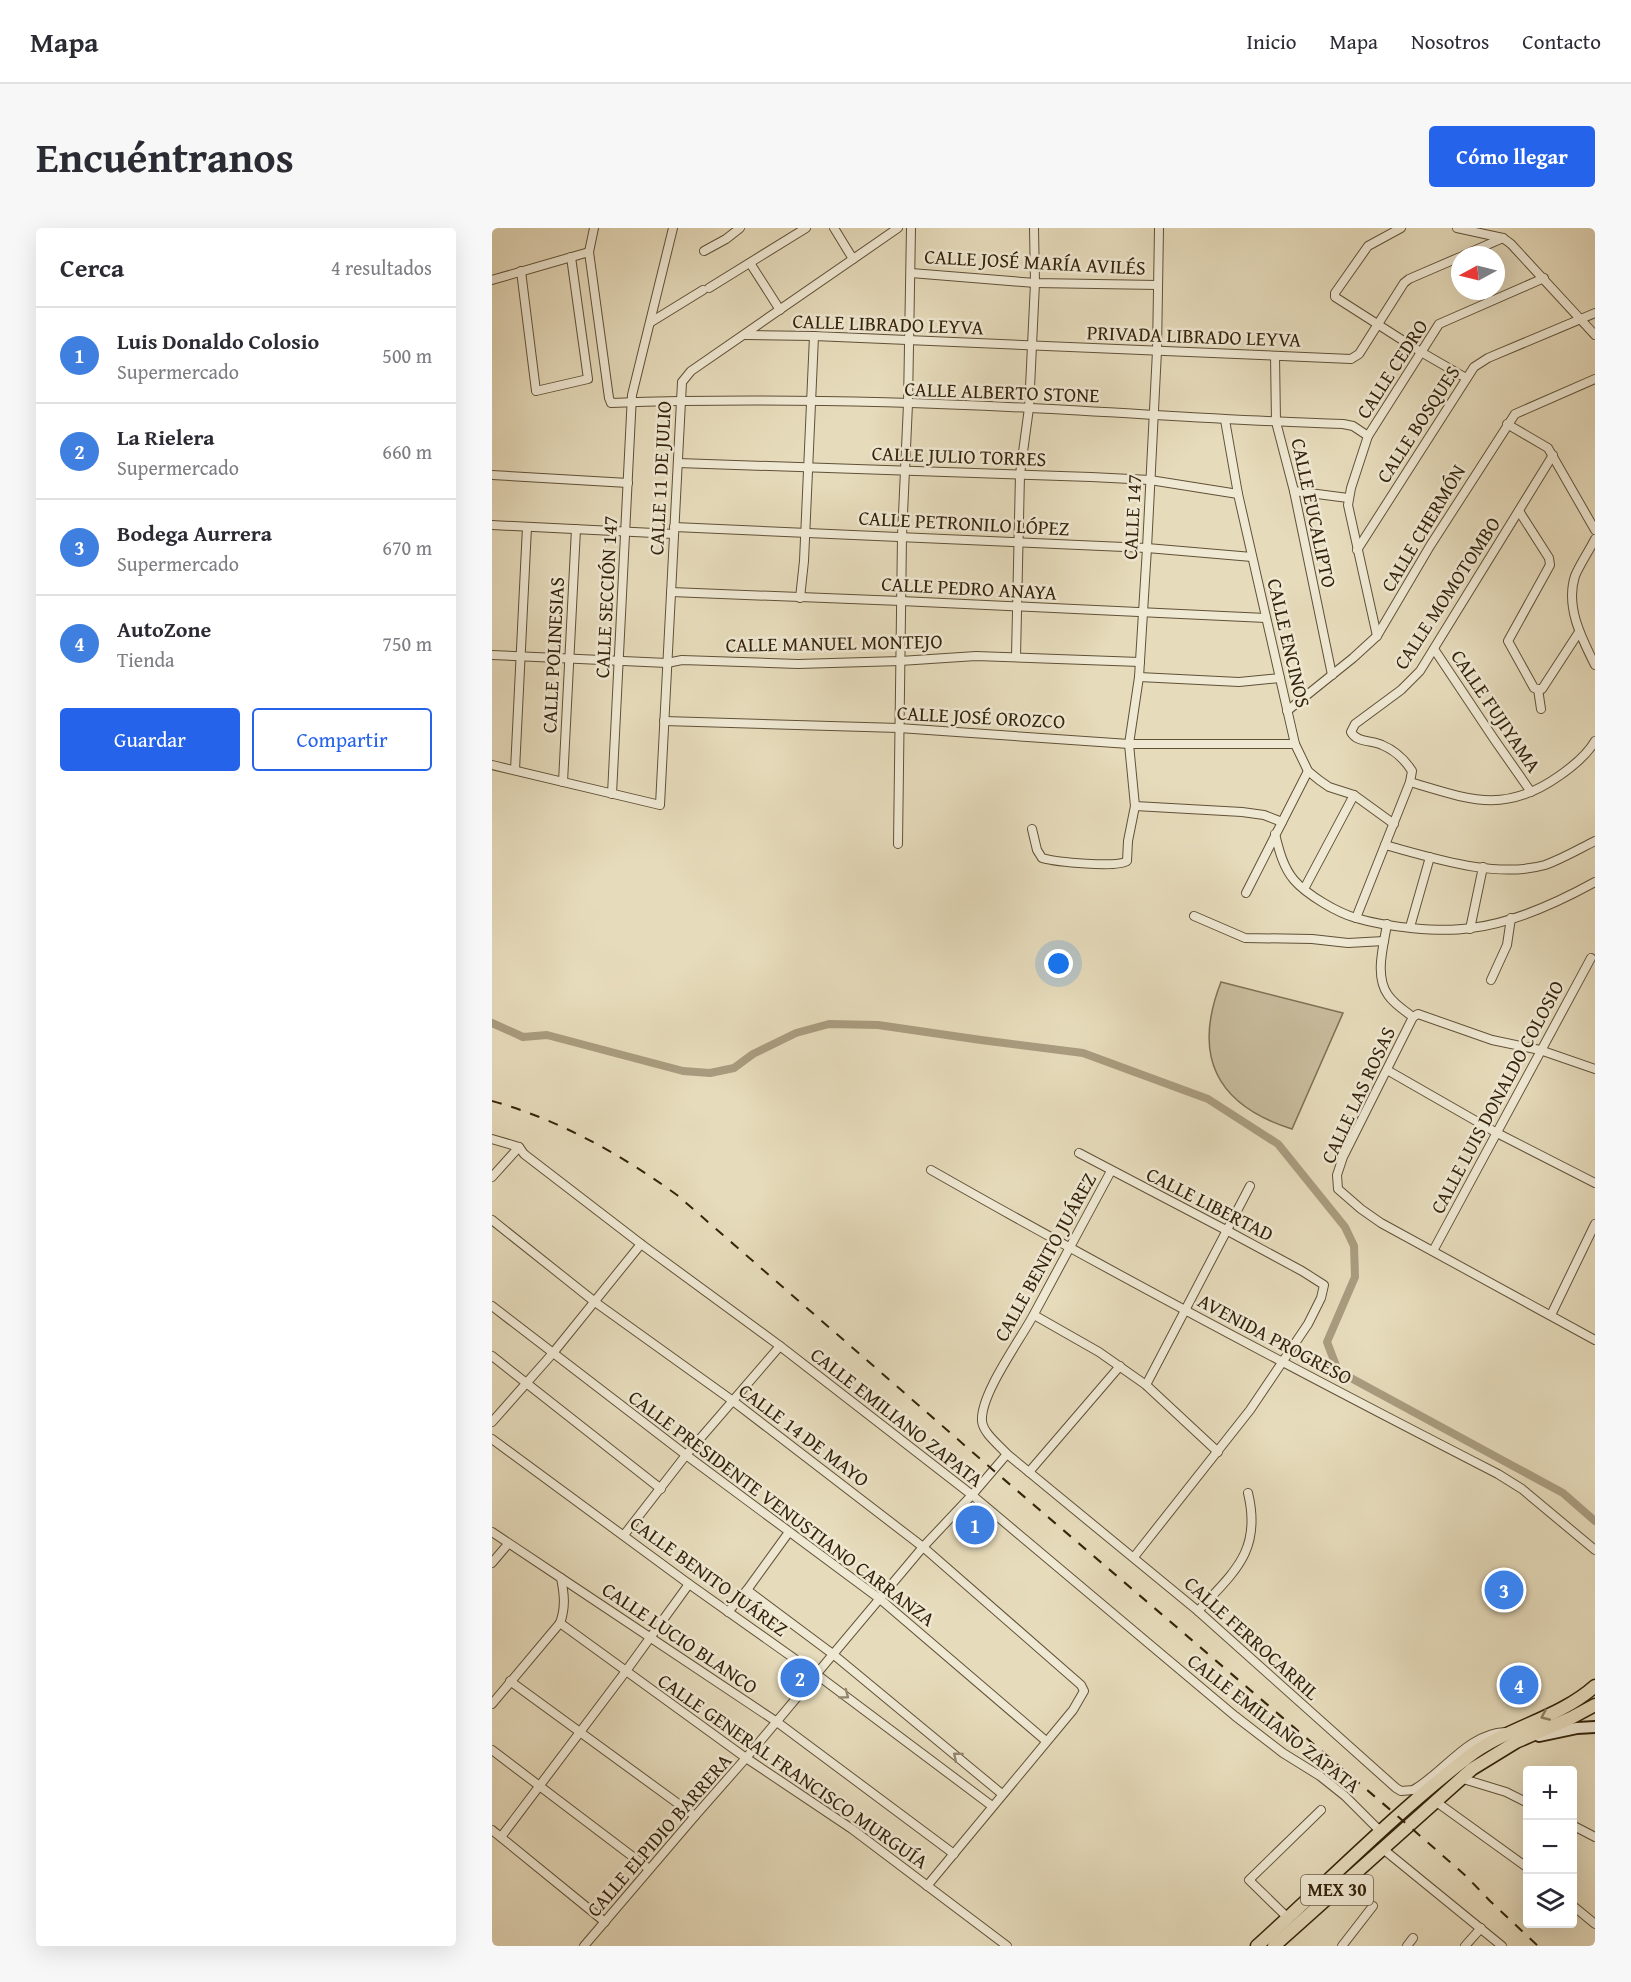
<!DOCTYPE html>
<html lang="es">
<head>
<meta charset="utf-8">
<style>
  body { margin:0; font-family:"Gentium Book Plus",serif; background:#f7f7f7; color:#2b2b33 }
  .controls { position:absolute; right:18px; bottom:18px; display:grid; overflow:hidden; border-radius:6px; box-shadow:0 6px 24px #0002 }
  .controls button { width:54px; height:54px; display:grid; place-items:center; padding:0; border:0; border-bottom:2px solid #e1e1e2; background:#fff; color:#2b2b33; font:30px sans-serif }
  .compass { position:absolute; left:959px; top:18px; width:54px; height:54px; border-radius:50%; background:#fff; box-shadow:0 6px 24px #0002; rotate:263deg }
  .you { position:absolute; left:567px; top:736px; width:21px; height:21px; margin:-15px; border:4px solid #fff; border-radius:50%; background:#1a73e8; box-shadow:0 0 0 9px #1a73e833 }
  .badge { display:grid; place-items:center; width:39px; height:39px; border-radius:50%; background:#2563eb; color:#fff; font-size:20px; font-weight:700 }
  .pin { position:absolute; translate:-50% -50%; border:3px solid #fff; box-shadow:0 2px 6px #0006 }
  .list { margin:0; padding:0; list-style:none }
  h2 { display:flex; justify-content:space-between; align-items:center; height:78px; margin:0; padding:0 24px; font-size:26px }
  h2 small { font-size:20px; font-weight:400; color:#7c7c81 }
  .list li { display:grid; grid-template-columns:39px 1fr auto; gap:18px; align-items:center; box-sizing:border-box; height:96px; padding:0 24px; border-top:2px solid #e1e1e2 }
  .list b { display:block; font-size:22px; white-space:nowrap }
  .list p { margin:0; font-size:20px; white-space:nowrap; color:#7c7c81 }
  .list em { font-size:20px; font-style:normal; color:#7c7c81 }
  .actions { display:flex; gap:12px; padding:18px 24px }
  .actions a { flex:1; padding:14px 0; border:2px solid #2563eb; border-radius:6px; text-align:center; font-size:21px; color:#2563eb }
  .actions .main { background:#2563eb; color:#fff }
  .icon { flex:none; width:33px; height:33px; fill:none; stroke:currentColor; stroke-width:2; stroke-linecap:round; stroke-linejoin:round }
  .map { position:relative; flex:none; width:1103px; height:1718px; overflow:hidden; border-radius:6px }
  header { display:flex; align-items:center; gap:36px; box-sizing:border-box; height:84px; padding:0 30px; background:#fff; border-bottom:2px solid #e1e1e2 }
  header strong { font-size:28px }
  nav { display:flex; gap:33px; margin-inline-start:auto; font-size:21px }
  .intro { display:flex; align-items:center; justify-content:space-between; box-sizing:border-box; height:144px; padding:0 36px }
  h1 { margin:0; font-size:42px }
  .button { padding:15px 27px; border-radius:6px; background:#2563eb; color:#fff; font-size:21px; font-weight:700 }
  main { display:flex; gap:36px; padding:0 36px }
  aside { flex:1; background:#fff; border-radius:6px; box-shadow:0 6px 24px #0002 }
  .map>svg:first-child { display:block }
</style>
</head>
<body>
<header>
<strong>Mapa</strong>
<nav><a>Inicio</a><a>Mapa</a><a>Nosotros</a><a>Contacto</a></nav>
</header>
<div class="intro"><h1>Encuéntranos</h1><a class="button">Cómo llegar</a></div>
<main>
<aside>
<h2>Cerca<small>4 resultados</small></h2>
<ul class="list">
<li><span class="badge" style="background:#3f7fe0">1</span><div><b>Luis Donaldo Colosio</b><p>Supermercado</p></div><em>500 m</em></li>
<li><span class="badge" style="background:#3f7fe0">2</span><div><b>La Rielera</b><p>Supermercado</p></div><em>660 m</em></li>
<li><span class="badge" style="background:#3f7fe0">3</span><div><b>Bodega Aurrera</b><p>Supermercado</p></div><em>670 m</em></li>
<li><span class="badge" style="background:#3f7fe0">4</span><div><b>AutoZone</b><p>Tienda</p></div><em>750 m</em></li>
</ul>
<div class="actions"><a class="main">Guardar</a><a>Compartir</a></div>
</aside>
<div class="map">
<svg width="1103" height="1718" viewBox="0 0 1103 1718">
  <rect width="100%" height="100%" fill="#e6dbbb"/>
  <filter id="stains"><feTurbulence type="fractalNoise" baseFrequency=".00333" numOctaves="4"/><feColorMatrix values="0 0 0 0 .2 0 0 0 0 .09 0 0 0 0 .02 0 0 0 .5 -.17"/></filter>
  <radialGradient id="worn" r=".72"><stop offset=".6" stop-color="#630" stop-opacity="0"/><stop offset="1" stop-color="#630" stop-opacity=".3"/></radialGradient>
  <!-- grass -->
  <path fill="#c8bc9d" stroke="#7e7054" stroke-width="1.5" d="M729 754 851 785 800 901C724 877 700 828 729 754Z"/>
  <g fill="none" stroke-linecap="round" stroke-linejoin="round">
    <!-- canal -->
    <path stroke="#a99c7f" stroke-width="8" d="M0 795 31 809 55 807 191 843 218 845 242 840 261 826 304 805 337 796 386 797 489 812 591 825 716 871 786 916 853 999 862 1018 863 1049 835 1114 846 1143 1071 1265 1103 1293"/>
    <defs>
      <g id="minor">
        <path d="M102 0 97 24 117 170 119 175C258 170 398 173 538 180 642 185 746 193 851 196L861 198 876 208"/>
        <path d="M342 0 361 31"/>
        <path d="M909 0 876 18 843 65V69L929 124 974 150"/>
        <path d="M965 0 1011 10 1019 16 1103 107"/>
        <path d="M212 23 234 11 248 0"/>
        <path d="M972 27 1011 10"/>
        <path d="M258 35 288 82"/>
        <path d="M29 43 44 163 96 151 79 29"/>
        <path d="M419 45 543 55 666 57"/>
        <path d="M0 52 97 24"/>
        <path d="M217 60 314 0"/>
        <path d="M159 94 211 62"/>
        <path d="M253 107 322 108 859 131 867 126 912 55 917 51 968 29"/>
        <path d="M783 128 784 194 802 263 840 447"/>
        <path d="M733 192 746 266 803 516 816 543 827 552 837 559 862 567 902 596"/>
        <path d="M1015 196 1056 220 1103 302"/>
        <path d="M1061 227 928 443 909 462 863 496 859 504C865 515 880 512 890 517 902 522 913 532 920 543L918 554C976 571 1012 587 1067 548 1080 539 1095 527 1103 513"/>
        <path d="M186 235 599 249 658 252 746 266"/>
        <path d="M0 247 136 255"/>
        <path d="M802 263 856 270"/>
        <path d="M1027 283 1057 330 1058 337 1016 413 1042 460 1046 461"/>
        <path d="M0 297 182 306"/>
        <path d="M182 299 655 320 760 329"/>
        <path d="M1103 311C1097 323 1088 336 1083 348 1073 379 1090 411 1103 437"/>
        <path d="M865 322 982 139 996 130 1103 85"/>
        <path d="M179 364 409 373 774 390"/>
        <path d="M308 370 312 333 322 108"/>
        <path d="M885 408 856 277 859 260 876 208 947 96 1052 50"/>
        <path d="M942 421 1002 511 1039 564"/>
        <path d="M0 427 175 435 190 432 306 436 408 433 484 428 648 434"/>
        <path d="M524 429 528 246 537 180 543 55 542 0"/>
        <path d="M647 449 747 454 788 450"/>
        <path d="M1046 461H1050L1087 404"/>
        <path d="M1046 461 1049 481"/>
        <path d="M795 483 861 430 885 408 938 318 1023 186 1103 151"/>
        <path d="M172 493 407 500 637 516H803"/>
        <path d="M0 537 168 577 190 154 199 143 406 0"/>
        <path d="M23 542 35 299"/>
        <path d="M71 554 84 301"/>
        <path d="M120 566 140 167 181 0"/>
        <path d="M643 578 750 584 772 587 790 594"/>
        <path d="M540 601 545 622 550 630C564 634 625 640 635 633L636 613 643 578 637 516 647 449 655 320 665 123 667 0"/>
        <path d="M783 606C787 622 791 639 802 652 815 667 846 685 864 690 894 699 948 705 979 700 1022 695 1065 675 1103 654"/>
        <path d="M406 616 410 308 416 176 419 0"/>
        <path d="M893 617C941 630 1004 651 1053 637 1070 631 1087 621 1103 613"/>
        <path d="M812 661 862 567"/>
        <path d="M754 665 816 543"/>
        <path d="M702 688 753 710 820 711 856 715 892 713"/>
        <path d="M864 690 918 554"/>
        <path d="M895 696C892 717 882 747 896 767 902 776 913 783 921 789"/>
        <path d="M918 699 938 629"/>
        <path d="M978 701 991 639"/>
        <path d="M999 752 1015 717 1019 690"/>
        <path d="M921 789 851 929 845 947 846 961 869 981 889 995 1103 1112"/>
        <path d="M921 789 926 786 1000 812 1048 822 1103 841"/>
        <path d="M895 842 1005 905 1103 955"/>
        <path d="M0 911 27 919 32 926 149 1016 288 1118 480 1267 743 1488 791 1525 828 1548 853 1568 888 1603"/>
        <path d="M587 925 734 1002 810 1043 832 1057 829 1070 816 1096 758 1182 642 1329"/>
        <path d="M439 942C625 1048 815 1148 1006 1246L1030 1261 1103 1322"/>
        <path d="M619 943C593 991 568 1038 542 1086 529 1111 488 1166 490 1193 491 1205 507 1217 515 1226L706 1383 904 1560 909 1563 921 1562C952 1545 975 1506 1013 1504"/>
        <path d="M0 949 27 919"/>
        <path d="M0 992 103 1074 241 1173 431 1319 589 1457 592 1463 581 1482 435 1658"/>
        <path d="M941 1023 1099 730"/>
        <path d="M0 1078 194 1227 388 1371 554 1513"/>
        <path d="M542 1087 607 1124 654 1157 726 1224"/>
        <path d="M1059 1087 1103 996"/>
        <path d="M0 1128 169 1261"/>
        <path d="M654 1157 758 958"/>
        <path d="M0 1194 61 1125 149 1016"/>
        <path d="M0 1211 197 1356 324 1446 500 1578"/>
        <path d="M537 1244 628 1138"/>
        <path d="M0 1304 69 1350C72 1365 74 1379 68 1395L0 1476"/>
        <path d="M132 1307 194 1227 288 1118"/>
        <path d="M0 1335 16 1316"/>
        <path d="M69 1350 285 1494 462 1626"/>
        <path d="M255 1362 342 1427 510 1566"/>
        <path d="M706 1383C742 1344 770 1323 756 1265"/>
        <path d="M236 1384 255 1362 297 1304"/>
        <path d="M68 1395 254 1530 360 1601 515 1718"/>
        <path d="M18 1453 203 1588"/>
        <path d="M0 1522 157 1641"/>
        <path d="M968 1550 1014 1564 1036 1575"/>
        <path d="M943 1573 1036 1640"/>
        <path d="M1080 1597 1103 1609"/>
        <path d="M0 1602 113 1694"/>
        <path d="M9 1609 134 1443 197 1356"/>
        <path d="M891 1621 1010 1718"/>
        <path d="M1080 1677 1103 1696"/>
        <path d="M796 1690 757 1652 829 1582"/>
        <path d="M92 1718 203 1588 254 1530 431 1319 480 1267 515 1226"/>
        <path d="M850 1718 881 1678"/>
        <path d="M915 1718 921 1710"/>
        <path d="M973 1718 989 1700"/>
      </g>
      <path id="secondary" d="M1047 1508 1085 1500 1103 1499"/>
      <g id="primary">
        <path d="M765 1718C835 1655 901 1587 976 1529 1015 1499 1066 1491 1103 1458"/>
        <path d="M782 1718 980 1541 1024 1514 1079 1490 1103 1477"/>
      </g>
    </defs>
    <!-- minor casing -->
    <use href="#minor" stroke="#605137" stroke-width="10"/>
    <!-- secondary casing -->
    <use href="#secondary" stroke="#34230b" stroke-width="14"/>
    <!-- primary casing -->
    <use href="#primary" stroke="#34230b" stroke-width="15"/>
    <!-- minor -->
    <use href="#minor" stroke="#efe8d3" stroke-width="8"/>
    <!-- secondary -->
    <use href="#secondary" stroke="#efe8d3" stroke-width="10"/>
    <!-- primary -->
    <use href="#primary" stroke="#e6dbbb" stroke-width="12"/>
    <!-- rail -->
    <path stroke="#34230b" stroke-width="2" stroke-dasharray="10 10" stroke-linecap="butt" d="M0 873C68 892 128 926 185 967L501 1242 902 1585 974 1648 998 1673 1046 1718"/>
  </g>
  <!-- one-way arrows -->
  <defs><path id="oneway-chevron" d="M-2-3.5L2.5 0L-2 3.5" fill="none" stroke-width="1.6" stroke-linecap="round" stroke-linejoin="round" transform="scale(1.5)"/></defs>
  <g stroke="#92866f">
    <use href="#oneway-chevron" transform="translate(353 1467) rotate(37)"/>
    <use href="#oneway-chevron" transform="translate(465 1528) rotate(-140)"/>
  </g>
  <use stroke="#8d7f63" href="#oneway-chevron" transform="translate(1053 1488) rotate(156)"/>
  <g text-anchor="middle" stroke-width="5" stroke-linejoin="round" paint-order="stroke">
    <!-- shield labels -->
    <rect fill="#efe8d3" stroke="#6c5e47" stroke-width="1.5" x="809" y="1647" width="72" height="30" rx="4.5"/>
    <g font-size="18" font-weight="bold" fill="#34230b">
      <text x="845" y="1668">MEX 30</text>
    </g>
    <!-- street labels -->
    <g font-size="20" fill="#34230b" stroke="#efe8d3">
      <text transform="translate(543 34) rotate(3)" y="7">CALLE JOSÉ MARÍA AVILÉS</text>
      <text transform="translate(396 96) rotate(2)" y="7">CALLE LIBRADO LEYVA</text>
      <text transform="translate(702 108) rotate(2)" y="7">PRIVADA LIBRADO LEYVA</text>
      <text transform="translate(900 141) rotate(-57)" y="7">CALLE CEDRO</text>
      <text transform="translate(510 164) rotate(2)" y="7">CALLE ALBERTO STONE</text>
      <text transform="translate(926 196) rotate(-57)" y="7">CALLE BOSQUES</text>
      <text transform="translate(467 228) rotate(2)" y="7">CALLE JULIO TORRES</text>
      <text transform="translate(168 250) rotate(-87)" y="7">CALLE 11 DE JULIO</text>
      <text transform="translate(822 285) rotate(78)" y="7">CALLE EUCALIPTO</text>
      <text transform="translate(640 289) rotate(-87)" y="7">CALLE 147</text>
      <text transform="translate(472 295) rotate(3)" y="7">CALLE PETRONILO LÓPEZ</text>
      <text transform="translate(931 300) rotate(-59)" y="7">CALLE CHERMÓN</text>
      <text transform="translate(477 360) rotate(3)" y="7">CALLE PEDRO ANAYA</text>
      <text transform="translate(955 365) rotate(-57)" y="7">CALLE MOMOTOMBO</text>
      <text transform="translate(114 369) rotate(-87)" y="7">CALLE SECCIÓN 147</text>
      <text transform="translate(342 415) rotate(-1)" y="7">CALLE MANUEL MONTEJO</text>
      <text transform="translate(797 415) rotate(77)" y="7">CALLE ENCINOS</text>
      <text transform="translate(61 427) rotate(-87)" y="7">CALLE POLINESIAS</text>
      <text transform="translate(1004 483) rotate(56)" y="7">CALLE FUJIYAMA</text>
      <text transform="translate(489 489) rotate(3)" y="7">CALLE JOSÉ OROZCO</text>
      <text transform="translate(866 867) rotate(-65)" y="7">CALLE LAS ROSAS</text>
      <text transform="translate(1005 869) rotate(-62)" y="7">CALLE LUIS DONALDO COLOSIO</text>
      <text transform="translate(718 976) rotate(27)" y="7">CALLE LIBERTAD</text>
      <text transform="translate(553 1029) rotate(-61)" y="7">CALLE BENITO JUÁREZ</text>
      <text transform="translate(783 1111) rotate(28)" y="7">AVENIDA PROGRESO</text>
      <text transform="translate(405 1189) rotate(38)" y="7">CALLE EMILIANO ZAPATA</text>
      <text transform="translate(312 1207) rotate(37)" y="7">CALLE 14 DE MAYO</text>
      <text transform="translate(290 1280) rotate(37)" y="7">CALLE PRESIDENTE VENUSTIANO CARRANZA</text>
      <text transform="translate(217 1348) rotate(36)" y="7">CALLE BENITO JUÁREZ</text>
      <text transform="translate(188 1410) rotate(34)" y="7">CALLE LUCIO BLANCO</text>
      <text transform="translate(760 1410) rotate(42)" y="7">CALLE FERROCARRIL</text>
      <text transform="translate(782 1495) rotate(38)" y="7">CALLE EMILIANO ZAPATA</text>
      <text transform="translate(301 1543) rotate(35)" y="7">CALLE GENERAL FRANCISCO MURGUÍA</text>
      <text transform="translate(167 1607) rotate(-49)" y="7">CALLE ELPIDIO BARRERA</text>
    </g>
  </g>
  <rect width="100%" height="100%" filter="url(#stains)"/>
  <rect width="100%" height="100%" fill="url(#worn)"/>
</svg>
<div class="controls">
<button>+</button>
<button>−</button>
<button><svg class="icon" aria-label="layers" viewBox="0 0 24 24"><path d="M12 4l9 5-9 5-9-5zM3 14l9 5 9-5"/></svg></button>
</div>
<svg class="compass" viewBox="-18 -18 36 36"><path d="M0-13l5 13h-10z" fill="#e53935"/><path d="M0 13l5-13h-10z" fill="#7c7c81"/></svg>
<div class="you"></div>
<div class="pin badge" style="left:483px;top:1297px;background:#3f7fe0">1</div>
<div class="pin badge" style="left:308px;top:1450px;background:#3f7fe0">2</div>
<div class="pin badge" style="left:1012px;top:1362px;background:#3f7fe0">3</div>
<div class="pin badge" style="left:1027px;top:1457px;background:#3f7fe0">4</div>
</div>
</main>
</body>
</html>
